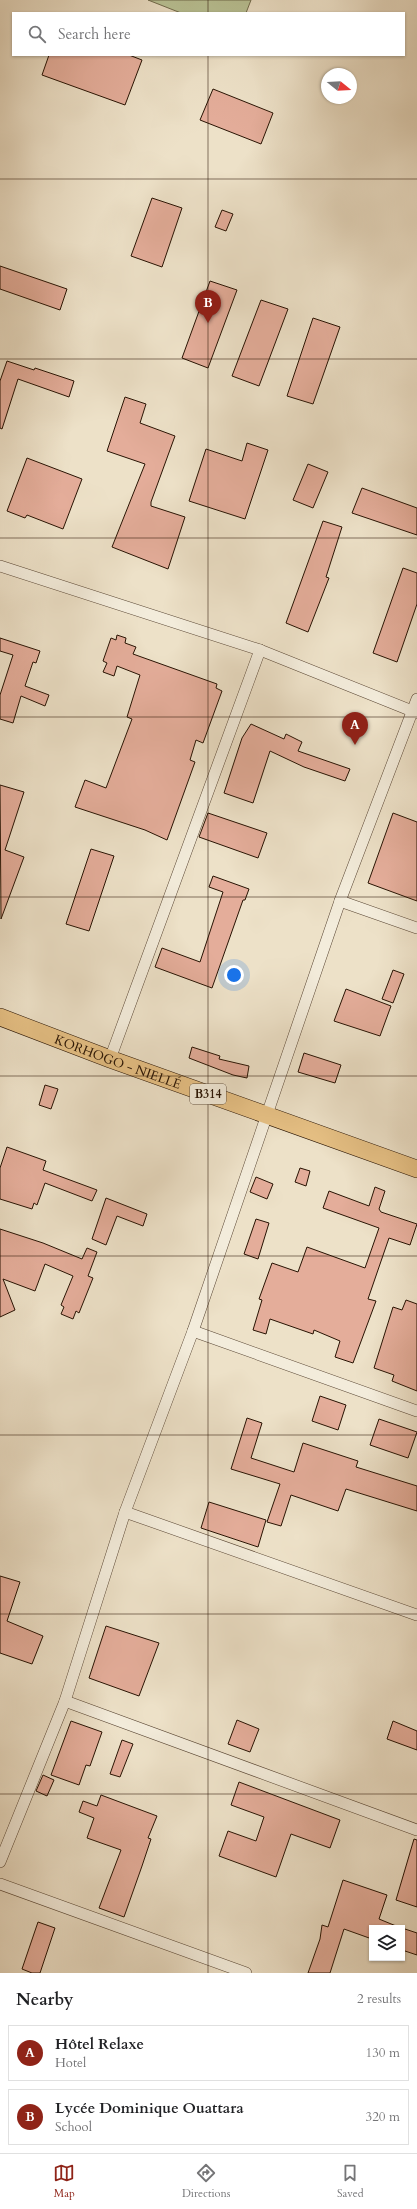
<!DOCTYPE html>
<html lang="en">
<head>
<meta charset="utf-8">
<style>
  body { margin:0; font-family:Cardo,serif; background:#f6f6f6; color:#202124 }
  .controls { position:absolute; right:12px; bottom:12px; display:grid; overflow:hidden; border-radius:0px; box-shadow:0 1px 3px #0004 }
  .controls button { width:36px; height:36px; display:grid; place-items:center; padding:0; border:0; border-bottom:1px solid #e0e0e0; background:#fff; color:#202124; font:20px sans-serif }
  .compass { position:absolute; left:321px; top:68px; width:36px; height:36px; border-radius:50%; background:#fff; box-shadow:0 1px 3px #0004; rotate:108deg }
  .you { position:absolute; left:234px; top:975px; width:14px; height:14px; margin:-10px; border:3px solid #fff; border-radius:50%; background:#1a73e8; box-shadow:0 0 0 6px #1a73e833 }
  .badge { display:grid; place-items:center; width:26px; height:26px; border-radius:50%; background:#8f2418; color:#fff; font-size:13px; font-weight:700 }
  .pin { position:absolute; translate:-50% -33px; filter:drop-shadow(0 1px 2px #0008) }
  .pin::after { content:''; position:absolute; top:21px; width:14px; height:12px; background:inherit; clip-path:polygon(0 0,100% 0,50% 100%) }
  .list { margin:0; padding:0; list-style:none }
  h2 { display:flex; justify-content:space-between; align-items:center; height:52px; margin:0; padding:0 16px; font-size:17px }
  h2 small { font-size:13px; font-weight:400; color:#757577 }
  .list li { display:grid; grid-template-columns:26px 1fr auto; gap:12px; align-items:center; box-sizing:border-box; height:56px; margin:0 8px 8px; padding:0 8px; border:1px solid #e0e0e0; border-radius:0px }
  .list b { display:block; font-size:15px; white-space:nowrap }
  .list p { margin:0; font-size:13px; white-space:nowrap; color:#757577 }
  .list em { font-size:13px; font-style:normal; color:#757577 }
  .icon { flex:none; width:22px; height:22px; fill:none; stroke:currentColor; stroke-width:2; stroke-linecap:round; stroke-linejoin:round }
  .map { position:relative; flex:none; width:417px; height:1973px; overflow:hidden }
  .search { position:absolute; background:#fff; box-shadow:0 1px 3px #0004; left:12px; right:12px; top:12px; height:44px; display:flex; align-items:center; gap:10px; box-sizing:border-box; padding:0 14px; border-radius:0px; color:#757577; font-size:15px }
  .sheet { height:180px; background:#fff }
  nav { display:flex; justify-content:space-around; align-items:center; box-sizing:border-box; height:56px; border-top:1px solid #e0e0e0; background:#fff; font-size:11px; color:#757577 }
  nav a { display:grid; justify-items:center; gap:2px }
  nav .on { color:#8f2418 }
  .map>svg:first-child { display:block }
</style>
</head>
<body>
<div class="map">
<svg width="417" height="1973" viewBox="0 0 417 1973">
  <rect width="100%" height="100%" fill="#ede1c8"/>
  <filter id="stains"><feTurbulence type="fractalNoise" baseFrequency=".005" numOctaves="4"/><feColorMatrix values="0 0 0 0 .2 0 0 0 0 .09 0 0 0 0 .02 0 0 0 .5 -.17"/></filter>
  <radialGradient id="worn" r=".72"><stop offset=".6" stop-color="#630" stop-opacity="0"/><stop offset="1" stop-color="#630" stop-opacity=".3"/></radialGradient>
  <!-- green -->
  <path fill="#b9c295" stroke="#706a4c" d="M148 0H251L246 13H181Z"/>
  <!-- building -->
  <g fill="#e4ad9a" stroke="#281303">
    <path d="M49 55H129L142 60 125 105 42 75Z"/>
    <path d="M213 89 273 113 261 144 200 120Z"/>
    <path d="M152 198 182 208 162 267 131 256Z"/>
    <path d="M222 210 233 214 226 231 215 227Z"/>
    <path d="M0 266 67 289 60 310 0 289Z"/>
    <path d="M210 281 237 290 208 368 182 358Z"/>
    <path d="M261 300 288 309 259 386 232 376Z"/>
    <path d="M313 318 340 327 313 404 287 396Z"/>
    <path d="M7 361 34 370 35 368 74 381 69 397 18 379 2 429 0 428V381Z"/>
    <path d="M125 397 146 404 140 423 175 436 151 502V506L185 517 168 569 112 547 145 464 107 451Z"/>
    <path d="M247 443 268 450 245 519 189 501 206 449 242 461Z"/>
    <path d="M27 458 82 479 63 529 27 515 25 518 7 511Z"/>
    <path d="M308 464 328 472 313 508 293 500Z"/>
    <path d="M362 488 417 508V535L352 513Z"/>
    <path d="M323 521 342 527 326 577 329 578 308 632 286 623Z"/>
    <path d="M403 568 417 573V604L397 662 373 653Z"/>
    <path d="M117 635 126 638 125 643 136 647 133 654 217 684 216 688 222 691 203 743 196 740 190 760 195 762 167 840 145 830 75 807 85 780 106 788 132 719 127 717 140 675 117 666 114 676 103 672 107 663 103 661 111 638 116 640Z"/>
    <path d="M0 638 40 651 36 663 33 662 25 686 49 695 45 706 21 696 13 723 0 719V695L13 655 0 651Z"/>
    <path d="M251 724 284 739 286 734 302 742 298 751 350 769 345 781 304 767 270 751 253 803 224 793 242 738Z"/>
    <path d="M0 785 24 792 5 850 24 857 1 919Z"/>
    <path d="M208 813 267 833 258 858 199 837Z"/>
    <path d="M393 813 417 822V901L368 883Z"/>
    <path d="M91 849 114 856 89 931 66 924Z"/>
    <path d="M213 876 249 889 245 900H243L212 988 155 967 162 948 200 962 223 892 209 887Z"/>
    <path d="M393 970 404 974 393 1003 382 999Z"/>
    <path d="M346 989 391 1006 380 1036 334 1021Z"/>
    <path d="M192 1047 220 1056 219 1059 249 1066 247 1078 233 1075 189 1058Z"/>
    <path d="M304 1053 341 1065 335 1083 298 1072Z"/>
    <path d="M45 1085 58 1089 51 1109 39 1105Z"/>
    <path d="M7 1147 46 1161 43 1170 97 1190 92 1201 45 1183 37 1205 34 1203 32 1209 0 1199V1168Z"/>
    <path d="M300 1168 310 1171 306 1186 295 1182Z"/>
    <path d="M256 1177 273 1184 267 1199 250 1192Z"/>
    <path d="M375 1187 385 1191 379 1209 381 1212 417 1224 410 1245 389 1238 368 1299 376 1301 353 1363 335 1357 340 1341 314 1330 313 1334 270 1319 266 1334 253 1330 262 1300 259 1299 272 1263 298 1272 307 1247 365 1268 379 1228 323 1208 329 1191 369 1206Z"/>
    <path d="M106 1198 147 1214 143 1226 117 1216 106 1245 92 1239Z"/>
    <path d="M256 1219 269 1223 258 1259 244 1254Z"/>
    <path d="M0 1229 43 1243 82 1259 87 1248 97 1252 88 1276 93 1278 79 1313 76 1311 73 1319 61 1314 64 1307 61 1305 73 1276 45 1264 35 1291 3 1279 15 1310 0 1317Z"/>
    <path d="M406 1300 417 1304V1391L392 1381 394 1375 374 1368 393 1307 402 1310Z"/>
    <path d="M320 1396 346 1405 338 1430 312 1421Z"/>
    <path d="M247 1418 262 1423 251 1458 294 1472 303 1443 358 1461 356 1467 417 1486V1511L346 1489 338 1511 291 1495 281 1526 267 1522 280 1484 231 1469Z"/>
    <path d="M379 1419 417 1432 408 1458 370 1445Z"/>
    <path d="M209 1502 266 1520 258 1547 201 1528Z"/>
    <path d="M0 1576 20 1582 7 1621 43 1636 32 1664 0 1653Z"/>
    <path d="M106 1626 159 1643 139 1696 89 1678Z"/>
    <path d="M237 1720 259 1729 250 1752 228 1744Z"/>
    <path d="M71 1721 102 1732 90 1766 86 1765 79 1785 51 1775Z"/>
    <path d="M393 1721 417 1731V1750L387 1739Z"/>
    <path d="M122 1740 133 1744 120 1777 110 1774Z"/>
    <path d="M43 1775 54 1780 47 1796 36 1791Z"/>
    <path d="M239 1782 340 1820 330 1848 291 1834 276 1877 219 1856 228 1831 256 1841 264 1817 231 1805Z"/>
    <path d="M101 1795 157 1816 148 1838 151 1839 142 1866 124 1917 99 1908 121 1850 87 1838 94 1818 79 1812 83 1801 97 1806Z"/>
    <path d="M414 1839 417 1840V1907L396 1900Z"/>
    <path d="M343 1880 387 1895 379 1919 401 1928H372V1939L344 1929 330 1973H308L320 1939 322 1925 328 1927Z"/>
    <path d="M38 1922 55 1928 40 1973H32L22 1969Z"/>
    <path d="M402 1928 417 1933V1955L402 1950Z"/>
  </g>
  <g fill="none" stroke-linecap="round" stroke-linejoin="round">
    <defs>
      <g id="minor">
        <path d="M0 566 260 650 417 713"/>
        <path d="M340 901 417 928"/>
        <path d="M110 1059 260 650"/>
        <path d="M193 1331 417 1411"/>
        <path d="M125 1512 417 1615"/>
        <path d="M65 1701 417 1830"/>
        <path d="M0 1862 65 1701 125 1512 193 1331 340 901 417 699"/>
        <path d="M0 1884 246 1973"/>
      </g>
      <g id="primary">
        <path id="s1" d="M0 1017 110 1059 417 1169"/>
      </g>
    </defs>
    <!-- minor casing -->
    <use href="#minor" stroke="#594634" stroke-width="12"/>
    <!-- primary casing -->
    <use href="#primary" stroke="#281303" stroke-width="18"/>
    <!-- minor -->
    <use href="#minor" stroke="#f3ecdb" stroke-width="11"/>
    <!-- primary -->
    <use href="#primary" stroke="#e6c084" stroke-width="17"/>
  </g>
  <!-- grid -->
  <path fill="none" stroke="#281303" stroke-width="1" stroke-opacity="0.55" d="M208 0V13M208 55V1973M0 179H417M0 359H417M0 538H417M0 717H417M0 897H417M0 1076H417M0 1256H417M0 1435H417M0 1614H417M0 1794H417"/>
  <g text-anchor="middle" stroke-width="4" stroke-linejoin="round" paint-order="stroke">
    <!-- shield labels -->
    <rect fill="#f3ecdb" stroke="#655444" stroke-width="1" x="190" y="1084" width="36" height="20" rx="3"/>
    <g font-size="12" font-weight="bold" fill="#281303">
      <text x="208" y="1098">B314</text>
    </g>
    <!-- street labels -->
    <g font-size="13" fill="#281303" stroke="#f3ecdb">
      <text dy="5" stroke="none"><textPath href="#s1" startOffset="126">KORHOGO - NIELLÉ</textPath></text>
    </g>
  </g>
  <rect width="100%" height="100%" filter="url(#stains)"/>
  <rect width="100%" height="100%" fill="url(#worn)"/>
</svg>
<div class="controls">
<button><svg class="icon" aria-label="layers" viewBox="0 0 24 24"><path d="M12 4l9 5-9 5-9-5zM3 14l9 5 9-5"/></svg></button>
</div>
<svg class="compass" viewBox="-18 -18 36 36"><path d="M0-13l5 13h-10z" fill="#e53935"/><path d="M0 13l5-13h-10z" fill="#757577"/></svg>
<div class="you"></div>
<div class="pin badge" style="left:355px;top:745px">A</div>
<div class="pin badge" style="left:208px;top:323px">B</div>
<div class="search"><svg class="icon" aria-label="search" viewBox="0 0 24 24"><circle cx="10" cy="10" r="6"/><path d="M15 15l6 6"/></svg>Search here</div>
</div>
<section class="sheet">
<h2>Nearby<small>2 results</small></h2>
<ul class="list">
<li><span class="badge">A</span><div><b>Hôtel Relaxe</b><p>Hotel</p></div><em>130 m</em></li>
<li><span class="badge">B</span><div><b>Lycée Dominique Ouattara</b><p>School</p></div><em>320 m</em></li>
</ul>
</section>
<nav>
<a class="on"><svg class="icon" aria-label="map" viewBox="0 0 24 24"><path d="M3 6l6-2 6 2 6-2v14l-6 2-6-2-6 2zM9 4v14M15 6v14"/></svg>Map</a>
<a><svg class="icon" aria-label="directions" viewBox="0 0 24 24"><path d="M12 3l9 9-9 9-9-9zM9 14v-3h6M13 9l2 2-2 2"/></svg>Directions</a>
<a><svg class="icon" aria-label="saved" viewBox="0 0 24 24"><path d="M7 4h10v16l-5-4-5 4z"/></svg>Saved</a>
</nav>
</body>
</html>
